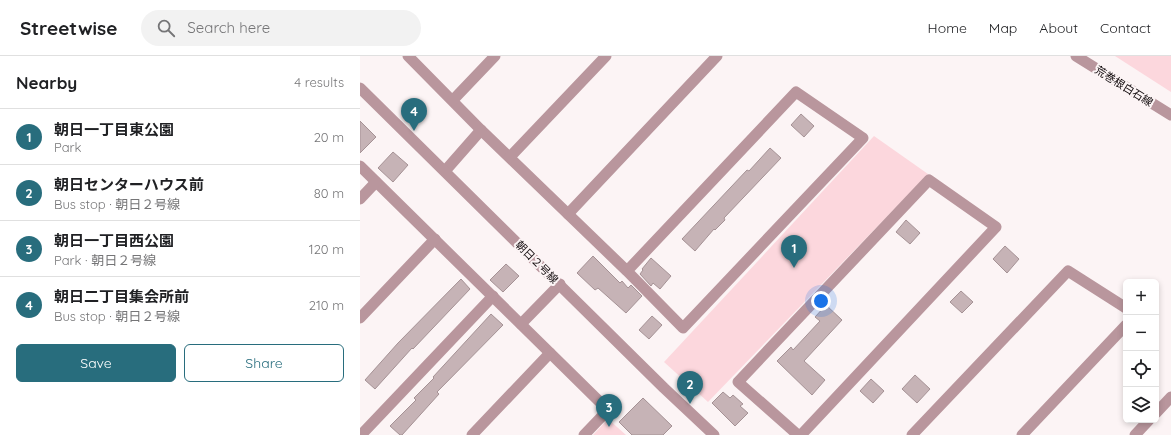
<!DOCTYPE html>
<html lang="en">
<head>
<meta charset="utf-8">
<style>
  body { margin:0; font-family:Quicksand,"Noto Sans JP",sans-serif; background:#f2f2f2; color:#202124 }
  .controls { position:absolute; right:12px; bottom:12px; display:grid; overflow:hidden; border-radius:6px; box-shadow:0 2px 6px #0003 }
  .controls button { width:36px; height:36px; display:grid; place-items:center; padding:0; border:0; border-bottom:1px solid #e0e0e0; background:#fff; color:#202124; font:20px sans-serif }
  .you { position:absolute; left:461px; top:245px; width:14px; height:14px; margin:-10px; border:3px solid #fff; border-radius:50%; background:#1a73e8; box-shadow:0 0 0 6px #1a73e833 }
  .badge { display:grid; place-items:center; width:26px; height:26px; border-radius:50%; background:#286d7d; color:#fff; font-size:13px; font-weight:700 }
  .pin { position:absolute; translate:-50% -33px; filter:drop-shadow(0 1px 2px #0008) }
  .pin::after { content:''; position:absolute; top:21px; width:14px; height:12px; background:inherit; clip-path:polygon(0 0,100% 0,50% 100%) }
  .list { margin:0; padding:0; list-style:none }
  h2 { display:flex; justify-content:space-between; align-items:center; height:52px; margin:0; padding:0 16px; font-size:17px }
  h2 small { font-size:13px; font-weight:400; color:#757577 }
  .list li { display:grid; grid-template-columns:26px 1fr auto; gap:12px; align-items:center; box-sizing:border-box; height:56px; padding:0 16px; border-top:1px solid #e0e0e0 }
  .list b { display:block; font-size:15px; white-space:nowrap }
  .list p { margin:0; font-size:13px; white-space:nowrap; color:#757577 }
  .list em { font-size:13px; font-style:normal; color:#757577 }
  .actions { display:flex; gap:8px; padding:12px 16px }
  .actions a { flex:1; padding:9px 0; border:1px solid #286d7d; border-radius:6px; text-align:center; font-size:14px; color:#286d7d }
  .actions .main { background:#286d7d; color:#fff }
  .icon { flex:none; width:22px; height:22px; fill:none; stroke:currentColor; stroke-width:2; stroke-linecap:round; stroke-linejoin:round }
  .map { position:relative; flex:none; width:811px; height:379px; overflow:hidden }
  header { display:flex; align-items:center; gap:24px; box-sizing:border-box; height:56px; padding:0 20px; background:#fff; border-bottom:1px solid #e0e0e0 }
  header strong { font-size:19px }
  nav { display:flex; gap:22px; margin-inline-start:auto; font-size:14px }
  .search { width:280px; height:36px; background:#f2f2f2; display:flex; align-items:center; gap:10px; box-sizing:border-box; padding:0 14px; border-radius:22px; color:#757577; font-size:15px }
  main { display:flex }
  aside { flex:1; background:#fff }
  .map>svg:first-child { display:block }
</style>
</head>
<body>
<header>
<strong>Streetwise</strong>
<div class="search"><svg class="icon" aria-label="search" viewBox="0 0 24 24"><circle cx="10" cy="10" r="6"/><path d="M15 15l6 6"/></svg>Search here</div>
<nav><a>Home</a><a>Map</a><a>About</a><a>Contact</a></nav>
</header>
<main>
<aside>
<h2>Nearby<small>4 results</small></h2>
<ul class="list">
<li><span class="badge">1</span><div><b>朝日一丁目東公園</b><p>Park</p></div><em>20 m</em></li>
<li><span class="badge">2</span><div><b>朝日センターハウス前</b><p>Bus stop · 朝日２号線</p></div><em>80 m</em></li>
<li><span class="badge">3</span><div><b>朝日一丁目西公園</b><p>Park · 朝日２号線</p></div><em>120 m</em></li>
<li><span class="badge">4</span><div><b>朝日二丁目集会所前</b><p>Bus stop · 朝日２号線</p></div><em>210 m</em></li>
</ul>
<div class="actions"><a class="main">Save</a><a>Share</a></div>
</aside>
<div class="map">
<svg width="811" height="379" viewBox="0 0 811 379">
  <rect width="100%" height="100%" fill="#fcf4f5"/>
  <!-- green -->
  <g fill="#fcd7dd">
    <path d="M755 0H811V36Z"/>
    <path d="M514 80 568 118 348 346 304 306Z"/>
    <path d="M248 363 266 379H233Z"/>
  </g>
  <!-- building -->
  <g fill="#c6b3b6" stroke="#a59295">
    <path d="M441 58 454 70 444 81 431 69Z"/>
    <path d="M0 65 16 81 0 97Z"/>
    <path d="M410 92 421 102 364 162 365 164 355 174 354 173 335 195 322 183 387 114 389 115Z"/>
    <path d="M33 96 48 109 33 126 18 112Z"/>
    <path d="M546 164 560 177 550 188 536 176Z"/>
    <path d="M645 190 659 203 647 217 633 203Z"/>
    <path d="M233 200 260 227 262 225 268 232 271 229 282 240 266 257 238 232 235 234 217 217Z"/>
    <path d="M291 202 311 220 300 233 293 227 291 230 280 218 283 214 282 213Z"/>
    <path d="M146 208 159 220 143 236 130 224Z"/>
    <path d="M101 223 110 233 53 293 52 292 15 333 5 324 38 287Z"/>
    <path d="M601 235 613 246 602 257 590 246Z"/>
    <path d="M466 249 482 264 444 305 465 324 452 339 417 305 431 291 433 294 460 265 455 261Z"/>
    <path d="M131 258 143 269 77 336 79 338 42 379H40L30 370 56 344 54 342 74 322 73 321Z"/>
    <path d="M292 260 302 269 289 283 279 274Z"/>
    <path d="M555 319 570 333 557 347 542 333Z"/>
    <path d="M511 323 524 335 513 347 500 335Z"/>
    <path d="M363 336 370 342 373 339 383 348 380 350 388 357 375 370 352 347Z"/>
    <path d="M283 342 312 370 303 379H272L259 366Z"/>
  </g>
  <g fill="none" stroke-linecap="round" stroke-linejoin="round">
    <!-- minor -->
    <g stroke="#b9969d" stroke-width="11">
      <path d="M48 0 121 74 267 215 323 272 503 82 436 36 267 215"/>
      <path d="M93 44 135 0"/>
      <path d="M150 101 246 0"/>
      <path d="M0 110 248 354 224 379"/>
      <path d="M85 115 121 74"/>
      <path d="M0 143 16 126"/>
      <path d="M208 158 357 0"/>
      <path d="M0 262 75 183"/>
      <path d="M161 268 200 228"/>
      <path d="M796 357 811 341"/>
      <path d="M1 379 133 240"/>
      <path d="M112 379 190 297"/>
      <path d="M438 379 378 326 569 124 636 171 441 379"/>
      <path d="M552 379 708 215 766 252"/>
      <path d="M662 379 766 269"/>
      <path d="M775 379 789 364"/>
    </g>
    <!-- tertiary -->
    <g stroke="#b9969d" stroke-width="11">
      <path d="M716 0 811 59"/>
      <path d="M0 32 304 332 354 379"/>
    </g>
  </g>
  <g text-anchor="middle" stroke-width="4" stroke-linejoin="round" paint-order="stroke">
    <!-- street labels -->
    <g font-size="11" fill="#110a0c" stroke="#fcf4f5">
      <text transform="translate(764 30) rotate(32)" y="4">荒巻根白石線</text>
      <text transform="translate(177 206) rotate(45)" y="4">朝日２号線</text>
    </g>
  </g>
</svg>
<div class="controls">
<button>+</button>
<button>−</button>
<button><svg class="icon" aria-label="locate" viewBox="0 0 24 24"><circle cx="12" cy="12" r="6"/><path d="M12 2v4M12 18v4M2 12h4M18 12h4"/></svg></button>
<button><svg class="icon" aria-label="layers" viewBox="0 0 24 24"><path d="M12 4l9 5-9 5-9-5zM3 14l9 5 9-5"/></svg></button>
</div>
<div class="you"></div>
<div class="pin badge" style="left:434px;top:212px">1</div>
<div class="pin badge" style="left:330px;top:348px">2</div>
<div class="pin badge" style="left:249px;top:371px">3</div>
<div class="pin badge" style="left:54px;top:75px">4</div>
</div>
</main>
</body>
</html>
